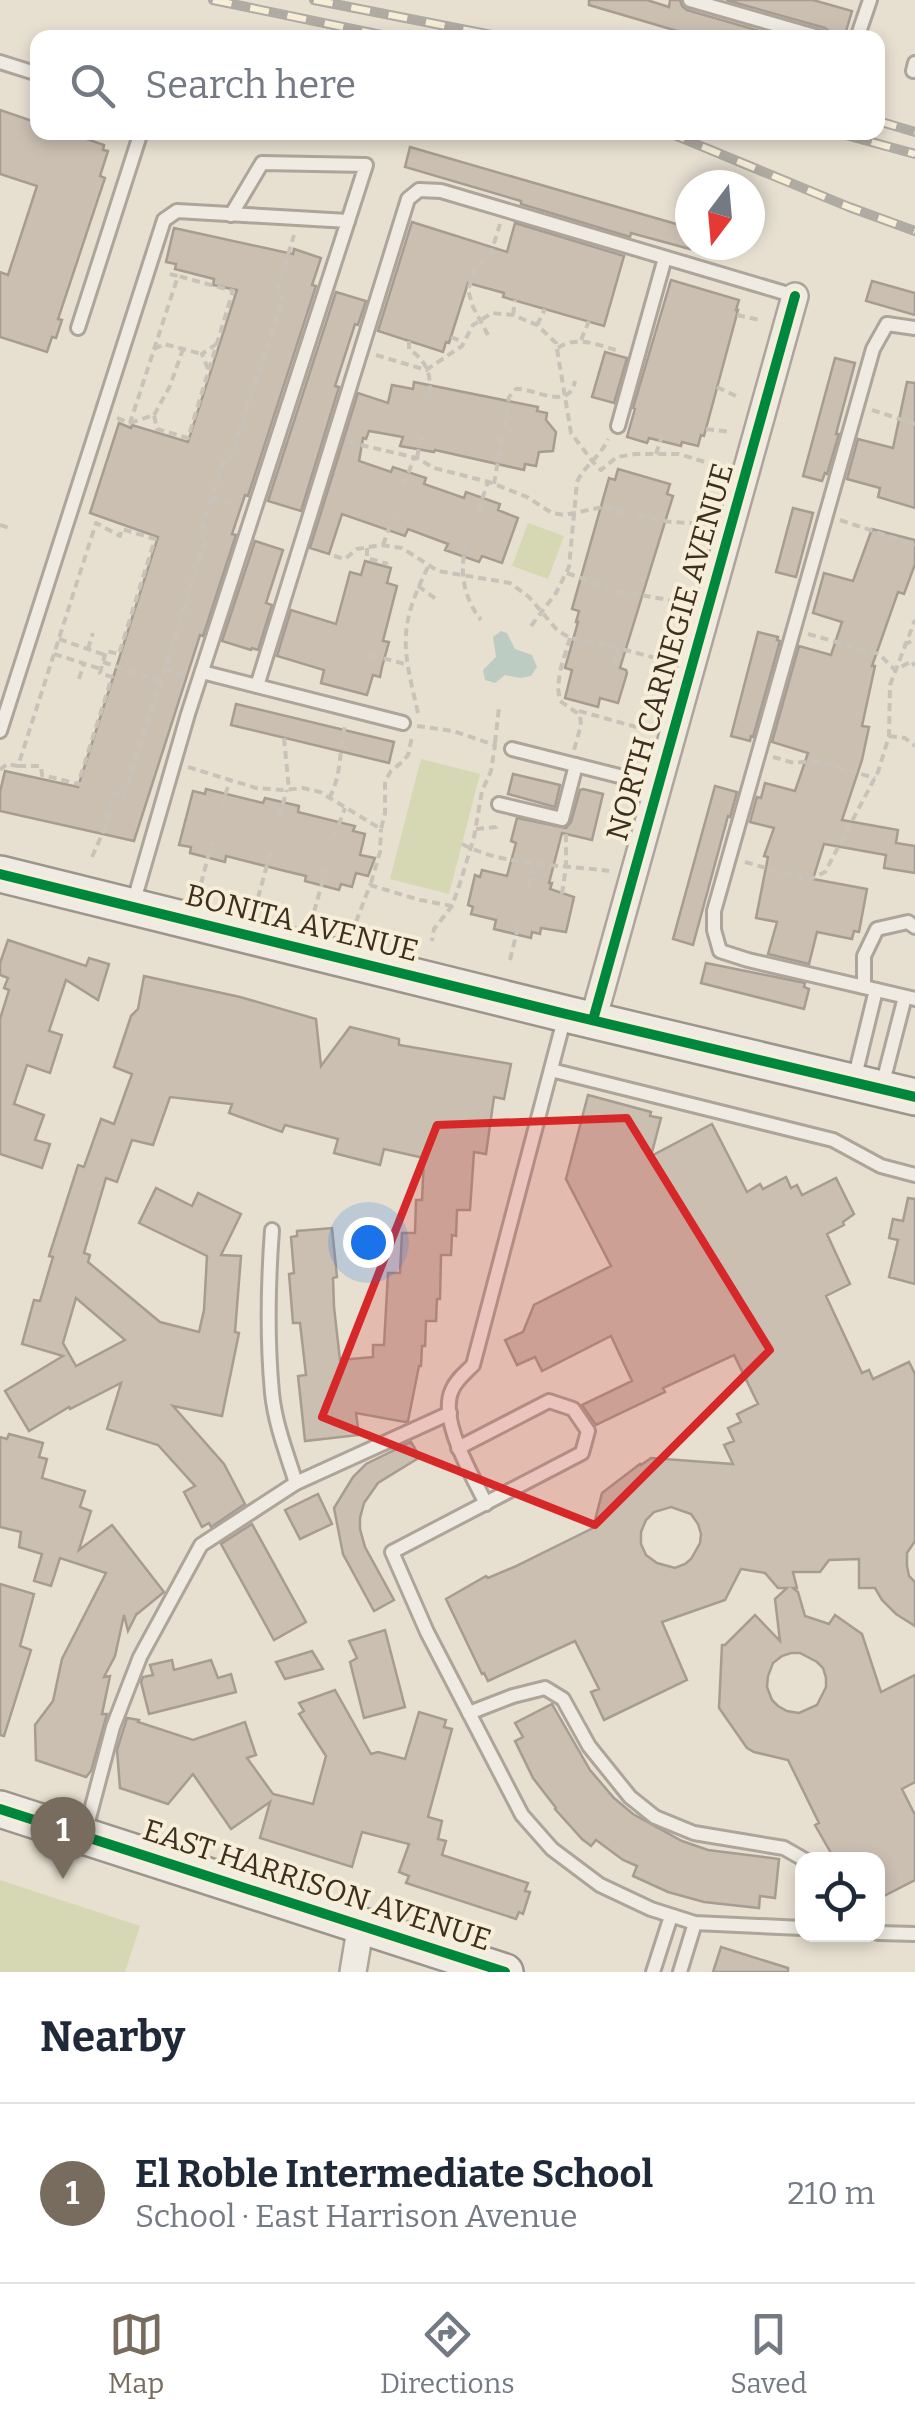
<!DOCTYPE html>
<html lang="en">
<head>
<meta charset="utf-8">
<style>
  body { margin:0; font-family:Bitter,serif; background:#f2f2f3; color:#1f2937 }
  .controls { position:absolute; right:30px; bottom:30px; display:grid; overflow:hidden; border-radius:20px; box-shadow:0 5px 15px #0003 }
  .controls button { width:90px; height:90px; display:grid; place-items:center; padding:0; border:0; border-bottom:2px solid #e0e1e3; background:#fff; color:#1f2937; font:50px sans-serif }
  .compass { position:absolute; left:675px; top:170px; width:90px; height:90px; border-radius:50%; background:#fff; box-shadow:0 5px 15px #0003; rotate:196deg }
  .you { position:absolute; left:368px; top:1242px; width:35px; height:35px; margin:-25px; border:8px solid #fff; border-radius:50%; background:#1a73e8; box-shadow:0 0 0 15px #1a73e833 }
  .badge { display:grid; place-items:center; width:65px; height:65px; border-radius:50%; background:#786c5e; color:#fff; font-size:32px; font-weight:700 }
  .pin { position:absolute; translate:-50% -82px; filter:drop-shadow(0 2px 5px #0008) }
  .pin::after { content:''; position:absolute; top:52px; width:35px; height:30px; background:inherit; clip-path:polygon(0 0,100% 0,50% 100%) }
  .list { margin:0; padding:0; list-style:none }
  h2 { display:flex; justify-content:space-between; align-items:center; height:130px; margin:0; padding:0 40px; font-size:42px }
  h2 small { font-size:32px; font-weight:400; color:#747a83 }
  .list li { display:grid; grid-template-columns:65px 1fr auto; gap:30px; align-items:center; box-sizing:border-box; height:180px; padding:0 40px; border-top:2px solid #e0e1e3 }
  .list b { display:block; font-size:38px; white-space:nowrap }
  .list p { margin:0; font-size:32px; white-space:nowrap; color:#747a83 }
  .list em { font-size:32px; font-style:normal; color:#747a83 }
  .icon { flex:none; width:55px; height:55px; fill:none; stroke:currentColor; stroke-width:2; stroke-linecap:round; stroke-linejoin:round }
  .map { position:relative; flex:none; width:915px; height:1972px; overflow:hidden }
  .search { position:absolute; background:#fff; box-shadow:0 5px 15px #0003; left:30px; right:30px; top:30px; height:110px; display:flex; align-items:center; gap:25px; box-sizing:border-box; padding:0 35px; border-radius:20px; color:#747a83; font-size:38px }
  .sheet { height:310px; background:#fff }
  nav { display:flex; justify-content:space-around; align-items:center; box-sizing:border-box; height:140px; border-top:2px solid #e0e1e3; background:#fff; font-size:28px; color:#747a83 }
  nav a { display:grid; justify-items:center; gap:5px }
  nav .on { color:#786c5e }
  .map>svg:first-child { display:block }
</style>
</head>
<body>
<div class="map">
<svg width="915" height="1972" viewBox="0 0 915 1972">
  <rect width="100%" height="100%" fill="#e7e0d1"/>
  <!-- green -->
  <g fill="#d6d7b3">
    <path d="M528 523 564 536 548 579 512 566Z"/>
    <path d="M421 759 480 774 449 894 390 879Z"/>
    <path d="M0 1880 140 1926 125 1972H0Z"/>
  </g>
  <!-- water -->
  <path fill="#bcccc2" d="M501 631 507 633 515 649 532 655 537 667 531 676 520 678 505 675 495 683 485 680 483 670 496 657 493 637Z"/>
  <!-- building -->
  <g fill="#cbbfb2" stroke="#a89c90" stroke-width="2.5" fill-rule="evenodd">
    <path d="M589 0H647L669 7 670 0H680L682 6 687 10 784 38H701L589 5Z"/>
    <path d="M726 0H813L852 11 844 38H832L830 32 825 28Z"/>
    <path d="M0 110 38 123V132H67L104 145 103 150 108 151 100 176 105 178 58 319 62 320 56 338 52 337 47 352 0 337V272L8 275 37 186 0 174Z"/>
    <path d="M410 147 690 228V249L631 233 630 237 521 204V201L405 167Z"/>
    <path d="M412 222 507 252 515 223 624 256 604 326 503 297 504 293 468 283 449 343 446 342 443 352 378 331Z"/>
    <path d="M174 228 293 254 294 249 321 258 312 285 316 286 248 496 245 495 232 534 236 535 203 636 200 635 134 841 0 811V792L5 771 78 787 158 537 90 513 119 423 131 428 132 425 188 442 237 290 213 285 214 279 175 269 176 264 166 262Z"/>
    <path d="M671 280 739 300 736 310H738L704 436 701 435 698 446 682 442 681 446 649 438 647 443 627 437 635 409 633 408Z"/>
    <path d="M872 281 915 293V315L866 301Z"/>
    <path d="M336 292 366 301 358 325 355 324 335 386 339 387 301 511 268 501Z"/>
    <path d="M605 352 627 358 614 403 592 397Z"/>
    <path d="M835 358 855 363 836 434H839L827 474 825 473 822 481 803 476Z"/>
    <path d="M414 382 538 407 537 411 547 413 546 420 556 432 553 451 539 452 536 466 525 464 524 470 435 450 434 452 400 446 403 437 369 431 366 439 363 438 359 461 391 472 393 467 426 478 424 484 464 498 466 492 500 504 498 510 518 518 502 563 482 556 479 562 445 550 448 544 408 529 405 536 342 514 329 554 310 548 358 393 388 403 392 385 413 389Z"/>
    <path d="M907 382 915 383V508L878 497 880 488 847 479 858 439 893 448Z"/>
    <path d="M618 469 670 484 667 494 673 496 620 668 626 670 627 673 618 703 600 698 598 707 565 698 572 670 565 668 578 622H576L579 611 572 609 609 478 615 480Z"/>
    <path d="M793 508 813 513 796 577 776 572Z"/>
    <path d="M872 529 915 540V564L904 594 898 592 872 666H875L862 726 869 727 862 760 842 820 898 830 896 843 915 846V873L884 868 886 855 824 844 813 879 867 889 859 932 854 931 852 939 817 932 809 964 768 954 777 922 756 918 768 857 764 856 774 828 750 822 757 797 761 798 765 783 795 791 808 753 772 742 799 646 831 655 842 622 813 613 824 573 853 581Z"/>
    <path d="M255 541 283 550 266 603 272 605 258 650 252 648 251 650 222 641Z"/>
    <path d="M365 561 391 568 387 583 397 586 383 641 389 642 382 667 380 677 373 675 367 695 321 683 324 670 277 656 291 610 336 624 350 572 361 575Z"/>
    <path d="M758 632 778 637 777 640 780 641 753 737 751 736 750 741 731 736Z"/>
    <path d="M236 704 394 742 389 763 231 725Z"/>
    <path d="M513 774 560 785 555 807 508 794Z"/>
    <path d="M715 786 737 792 730 817 728 816 693 945 673 939Z"/>
    <path d="M206 789 263 803 265 798 299 806 298 812 355 826 353 831 365 834 360 855 375 858 368 876 356 873 352 887 341 884 339 890 305 881 306 876 285 871 226 856 225 862 190 853 191 847 179 845 193 791 205 794Z"/>
    <path d="M583 789 603 794 592 840 562 833 549 883H552L550 889 574 897 566 932 541 928 540 934 532 932 531 938 494 929 496 920 471 914 473 907 468 905 475 875 480 877 482 870 507 876 516 843 511 841 517 818 566 828 571 822 580 790Z"/>
    <path d="M8 940 86 966 89 958 109 964 98 1000 66 980 49 1031 62 1035 50 1073 27 1065 14 1104 44 1115 35 1140 50 1144 42 1168 0 1154V1019L9 990 4 988 8 978 0 975V963Z"/>
    <path d="M706 963 805 983 804 987 809 989 804 1009 701 983Z"/>
    <path d="M144 976 240 997 316 1019 321 1066 350 1027 399 1039V1045L511 1064 504 1099 494 1097 486 1154 474 1152 470 1210H457L456 1236 452 1235 451 1255H441L440 1299H437L436 1321H426L425 1346H422L421 1366H419L408 1421 405 1422 356 1413 359 1435 305 1441 298 1376 306 1375 300 1323H293L289 1274 294 1273 291 1237 297 1236V1231L332 1228 337 1277 333 1278 334 1307 340 1360 373 1357V1345H384L388 1273H400L402 1233H415L416 1200H422L424 1158 384 1149 380 1165 334 1153 338 1139 285 1125 282 1132 229 1113 232 1104 170 1097 153 1145 132 1140 117 1182 106 1178 84 1253 90 1255 88 1262 160 1322 199 1332 204 1310 207 1256 139 1223 156 1188 192 1206 198 1193 241 1214 221 1255 241 1256 235 1332 239 1333 222 1416 173 1406 224 1464 245 1504 211 1527 209 1523 202 1527 184 1492 195 1486 158 1445 107 1429 121 1383 70 1409 69 1407 29 1431 5 1391 63 1356 22 1344 34 1300 40 1301 53 1257 49 1256 78 1165 84 1167 101 1119 114 1124 132 1074 114 1067 131 1016 138 1009ZM76 1298 125 1340 76 1366 63 1343Z"/>
    <path d="M588 1095 651 1112 650 1116 661 1118 651 1156 712 1124 747 1192 760 1184 763 1189 786 1177 791 1188 797 1185 802 1195 836 1178 854 1214 843 1222 844 1225 827 1234 850 1284 826 1296 862 1373 869 1370 873 1379 909 1362 915 1374V1541L907 1553V1566L909 1576 915 1582V1626L896 1614 882 1600 875 1588H859V1559L829 1560 820 1572H793L797 1588H793L798 1592 805 1616 829 1624 835 1615 862 1634 881 1692 915 1675V1782L902 1789 915 1815V1880L878 1899V1860H835L815 1825 819 1823 788 1760 754 1752 747 1748 719 1708 722 1645H725L755 1615 780 1641 775 1599 787 1588H778L765 1573 741 1569 725 1600 662 1622 687 1680 604 1720 591 1692 599 1689 575 1641 488 1681 484 1673 482 1674 446 1599 486 1576 488 1578 514 1567 593 1528 602 1493 640 1464 641 1465 651 1458 733 1464 724 1445 734 1441 728 1428 741 1422 737 1414 758 1404 734 1355 663 1388 665 1392 596 1425 582 1405 632 1381 611 1336 542 1371 535 1357 517 1365 505 1340 523 1332 534 1305 611 1266 566 1179ZM671 1507 691 1514 698 1524 701 1534 700 1543 691 1559 685 1564 675 1568 657 1563 646 1555 641 1544V1532L646 1520 654 1512ZM791 1653H800L817 1662 823 1668 826 1678V1687L817 1705 799 1713 787 1711 778 1706 772 1700 767 1687 768 1676 773 1663 782 1656Z"/>
    <path d="M908 1198 915 1199V1284L889 1277 898 1240 889 1238 893 1219 903 1221Z"/>
    <path d="M9 1434 43 1443 39 1457 47 1459 42 1478 85 1491 80 1507 91 1511 79 1550 112 1525 164 1592 137 1614V1613L128 1631 124 1615 115 1656 104 1677 110 1676 102 1714H107L91 1771 86 1777 36 1760 35 1725 53 1701 62 1659 106 1573 60 1558 51 1586 34 1581 42 1554 19 1547 21 1532 0 1527V1437L7 1439Z"/>
    <path d="M411 1442 420 1457 378 1483 364 1503 360 1518V1529L365 1547 394 1600 374 1611 343 1554 334 1508 353 1477 366 1464Z"/>
    <path d="M318 1494 332 1524 300 1539 285 1510Z"/>
    <path d="M252 1524 306 1622 274 1640 221 1544Z"/>
    <path d="M0 1584 34 1594 20 1646 31 1650 4 1736 0 1735Z"/>
    <path d="M385 1630 405 1707 364 1718 350 1662 357 1658 349 1641Z"/>
    <path d="M312 1651 323 1669 285 1679 276 1662Z"/>
    <path d="M172 1660 174 1670 211 1660 218 1678 231 1674 236 1692 149 1714 141 1682 143 1677 153 1675 150 1665Z"/>
    <path d="M335 1690 371 1754 378 1752 405 1759 419 1712 446 1720 444 1727 452 1729 428 1817 442 1821 438 1839 446 1841 442 1855 528 1883 525 1891 530 1892 523 1914 519 1912 516 1919 406 1883 409 1876 399 1872 409 1844 362 1832 352 1867 260 1838 270 1802 231 1829 193 1774 168 1804 120 1788 117 1750 127 1718 139 1720 138 1722 193 1740 245 1722 256 1755 247 1758 273 1794 313 1804 326 1756 299 1714 304 1711 299 1703Z"/>
    <path d="M552 1704 590 1770 614 1798 633 1814 682 1841 708 1850 779 1859 775 1898 760 1896 759 1908 704 1902 668 1892 633 1876 637 1866 623 1860 596 1840 591 1846 582 1839 555 1809 556 1808 533 1778 515 1741 523 1737 515 1723Z"/>
    <path d="M721 1947 788 1968V1972H713Z"/>
  </g>
  <g fill="none" stroke-linecap="round" stroke-linejoin="round">
    <defs>
      <g id="lane">
        <path d="M690 0 822 38"/>
        <path d="M857 38 870 0"/>
        <path d="M0 62 38 74"/>
        <path d="M913 71 915 63"/>
        <path d="M231 215 262 163 366 165 348 221"/>
        <path d="M78 328 141 132"/>
        <path d="M915 328 887 324 873 349 714 911V930L720 951 748 960 915 999"/>
        <path d="M618 426 665 258"/>
        <path d="M202 672 403 723"/>
        <path d="M257 686 408 199 419 190 441 191 795 296"/>
        <path d="M0 731 164 220 177 211 348 221 188 714 133 904"/>
        <path d="M512 749 659 786"/>
        <path d="M499 804 562 819 576 765"/>
        <path d="M864 987V956L877 929 908 922 915 927"/>
        <path d="M551 1070 833 1140 881 1166 915 1175"/>
        <path d="M854 1080 876 990"/>
        <path d="M882 1086 905 997"/>
        <path d="M272 1230C268 1284 267 1339 272 1393 275 1424 287 1454 296 1483"/>
        <path d="M458 1448 549 1401 573 1409 588 1431 582 1453 392 1552 427 1632 522 1815 552 1849 600 1885 651 1909 695 1923 802 1928"/>
        <path d="M486 1504C473 1476 438 1420 452 1390 456 1380 465 1373 473 1365L565 1016"/>
        <path d="M469 1713 513 1696 545 1688 563 1699 589 1746 630 1797 655 1817 694 1833 784 1848 805 1860"/>
        <path d="M85 1833 113 1727 140 1657 201 1545 296 1483 450 1413"/>
        <path d="M878 1933 915 1934"/>
        <path d="M653 1972 671 1916"/>
        <path d="M680 1972 695 1923"/>
      </g>
      <g id="street">
        <path d="M593 1020 795 296"/>
        <path d="M353 1972 361 1924"/>
      </g>
      <g id="secondary">
        <path d="M0 874 566 1014 915 1097"/>
        <path d="M0 1809 505 1972"/>
      </g>
    </defs>
    <!-- lane casing -->
    <use href="#lane" stroke="#ada599" stroke-width="18"/>
    <!-- street casing -->
    <use href="#street" stroke="#ada599" stroke-width="30"/>
    <!-- secondary casing -->
    <use href="#secondary" stroke="#9c958a" stroke-width="40"/>
    <!-- path -->
    <g stroke="#c8c2b9" stroke-width="4" stroke-dasharray="8 5" stroke-linecap="butt">
      <path d="M513 315 515 300"/>
      <path d="M737 315 760 320"/>
      <path d="M537 325 545 309"/>
      <path d="M488 335 473 307 468 290 475 269 491 253 500 224"/>
      <path d="M451 337 463 342"/>
      <path d="M581 340 589 321"/>
      <path d="M409 341V349C428 362 433 377 428 400"/>
      <path d="M558 348C576 335 599 345 619 351"/>
      <path d="M154 349 164 344 202 354"/>
      <path d="M376 355 426 370 462 346 473 325 492 313 513 315 537 325 556 343 571 433 593 462 601 470 617 457 636 454H679L705 462 720 472"/>
      <path d="M208 369 202 354 218 343"/>
      <path d="M717 387 740 398"/>
      <path d="M872 410 915 424"/>
      <path d="M154 415 170 386 183 349"/>
      <path d="M117 418 130 423 178 276 165 273"/>
      <path d="M130 423 154 415 157 429 188 438 233 291 178 276"/>
      <path d="M504 427 509 397 516 389C535 388 569 412 575 381"/>
      <path d="M706 429 731 432"/>
      <path d="M348 442 417 458 434 468 489 482 527 497 552 513 564 515 603 507 628 513"/>
      <path d="M656 454 662 436"/>
      <path d="M417 457 423 433"/>
      <path d="M494 484 502 437"/>
      <path d="M404 485 414 458"/>
      <path d="M212 497 236 505"/>
      <path d="M478 511 488 482"/>
      <path d="M638 516 670 522 707 524"/>
      <path d="M840 520 915 545"/>
      <path d="M0 525 10 528"/>
      <path d="M467 543C458 570 464 599 481 620"/>
      <path d="M383 545 393 517"/>
      <path d="M367 548V558L388 564"/>
      <path d="M334 556 345 559 357 549 381 545 402 548 438 571 510 583 529 597 557 630 570 638 614 647 667 661"/>
      <path d="M567 573 608 588"/>
      <path d="M418 586 436 599"/>
      <path d="M617 591 686 603"/>
      <path d="M531 626 556 593 569 567 577 482C584 466 601 456 608 439"/>
      <path d="M808 634 879 654 895 670 912 661 915 666"/>
      <path d="M570 638 560 671 558 688 560 701 580 715 581 725 574 750"/>
      <path d="M59 639 105 655"/>
      <path d="M904 645 915 639"/>
      <path d="M88 649 93 633"/>
      <path d="M54 654 101 669"/>
      <path d="M371 655 405 664"/>
      <path d="M103 662 161 681"/>
      <path d="M615 666 619 648"/>
      <path d="M164 669 184 675"/>
      <path d="M79 679 84 663"/>
      <path d="M579 711 647 730"/>
      <path d="M418 713C403 648 397 629 428 567"/>
      <path d="M417 726 453 731 495 745 491 771 482 791 474 837 461 880 452 906 434 929 432 941"/>
      <path d="M889 736 905 738 915 746"/>
      <path d="M284 738 289 790"/>
      <path d="M495 743 499 707"/>
      <path d="M773 757 794 763 815 761 875 778"/>
      <path d="M18 766H41L42 775 87 786"/>
      <path d="M188 767 256 788 283 790 303 788 320 792 381 829 385 813V781L391 771 402 762 408 755 412 737"/>
      <path d="M0 770 7 764 18 766 96 523 120 536 122 529 155 539 119 654 106 651 100 673 112 677 78 784"/>
      <path d="M329 798C342 776 339 750 345 725"/>
      <path d="M221 807 230 781"/>
      <path d="M279 817 287 790"/>
      <path d="M476 829 496 827 499 823"/>
      <path d="M334 837 345 808"/>
      <path d="M462 844C507 867 560 864 609 871"/>
      <path d="M92 857 107 823 112 794 124 797 206 539 199 536 225 459 231 458 283 297 276 294 294 235"/>
      <path d="M745 862 808 880 825 872 878 772 889 736 890 685 915 620"/>
      <path d="M371 883 380 852 381 829"/>
      <path d="M201 884 212 841"/>
      <path d="M528 886 534 863"/>
      <path d="M562 894 566 867V834"/>
      <path d="M258 898 271 850"/>
      <path d="M314 912 326 869"/>
      <path d="M356 922 370 885 420 900 452 906"/>
      <path d="M510 960 520 919"/>
    </g>
    <!-- lane -->
    <use href="#lane" stroke="#efebe3" stroke-width="12"/>
    <!-- street -->
    <use href="#street" stroke="#efebe3" stroke-width="25"/>
    <!-- secondary -->
    <use href="#secondary" stroke="#efebe3" stroke-width="35"/>
    <defs>
      <g id="rail">
        <path d="M213 0 396 38"/>
        <path d="M314 0 507 38"/>
        <path d="M878 121 915 132"/>
        <path d="M667 132 849 207 915 231"/>
        <path d="M835 132 915 154"/>
      </g>
    </defs>
    <!-- rail casing -->
    <use href="#rail" stroke="#afaaa2" stroke-width="10"/>
    <!-- rail -->
    <use href="#rail" stroke="#f7eed8" stroke-width="6" stroke-dasharray="19" stroke-linecap="butt"/>
    <defs>
      <g id="cycleway">
        <path d="M0 874 566 1014 915 1097"/>
        <path d="M593 1020 795 296"/>
        <path d="M0 1809 505 1972"/>
      </g>
    </defs>
    <!-- cycleway casing -->
    <use href="#cycleway" stroke="#f7eed8" stroke-width="16"/>
    <!-- cycleway -->
    <use href="#cycleway" stroke="#00873e" stroke-width="10"/>
  </g>
  <!-- marked area -->
  <path fill="#d62828" fill-opacity="0.2" stroke="#d62828" stroke-width="8" stroke-linejoin="round" d="M627 1118 770 1350 595 1525 322 1417 437 1125Z"/>
  <g text-anchor="middle" stroke-width="8" stroke-linejoin="round" paint-order="stroke">
    <!-- street labels -->
    <g font-size="30" fill="#3d2e20" stroke="#f7eed8">
      <text transform="translate(670 652) rotate(-74)" y="10">NORTH CARNEGIE AVENUE</text>
      <text transform="translate(302 923) rotate(14)" y="10">BONITA AVENUE</text>
      <text transform="translate(317 1885) rotate(18)" y="10">EAST HARRISON AVENUE</text>
    </g>
  </g>
</svg>
<div class="controls">
<button><svg class="icon" aria-label="locate" viewBox="0 0 24 24"><circle cx="12" cy="12" r="6"/><path d="M12 2v4M12 18v4M2 12h4M18 12h4"/></svg></button>
</div>
<svg class="compass" viewBox="-18 -18 36 36"><path d="M0-13l5 13h-10z" fill="#e53935"/><path d="M0 13l5-13h-10z" fill="#747a83"/></svg>
<div class="you"></div>
<div class="pin badge" style="left:63px;top:1879px">1</div>
<div class="search"><svg class="icon" aria-label="search" viewBox="0 0 24 24"><circle cx="10" cy="10" r="6"/><path d="M15 15l6 6"/></svg>Search here</div>
</div>
<section class="sheet">
<h2>Nearby<small></small></h2>
<ul class="list">
<li><span class="badge">1</span><div><b>El Roble Intermediate School</b><p>School · East Harrison Avenue</p></div><em>210 m</em></li>
</ul>
</section>
<nav>
<a class="on"><svg class="icon" aria-label="map" viewBox="0 0 24 24"><path d="M3 6l6-2 6 2 6-2v14l-6 2-6-2-6 2zM9 4v14M15 6v14"/></svg>Map</a>
<a><svg class="icon" aria-label="directions" viewBox="0 0 24 24"><path d="M12 3l9 9-9 9-9-9zM9 14v-3h6M13 9l2 2-2 2"/></svg>Directions</a>
<a><svg class="icon" aria-label="saved" viewBox="0 0 24 24"><path d="M7 4h10v16l-5-4-5 4z"/></svg>Saved</a>
</nav>
</body>
</html>
